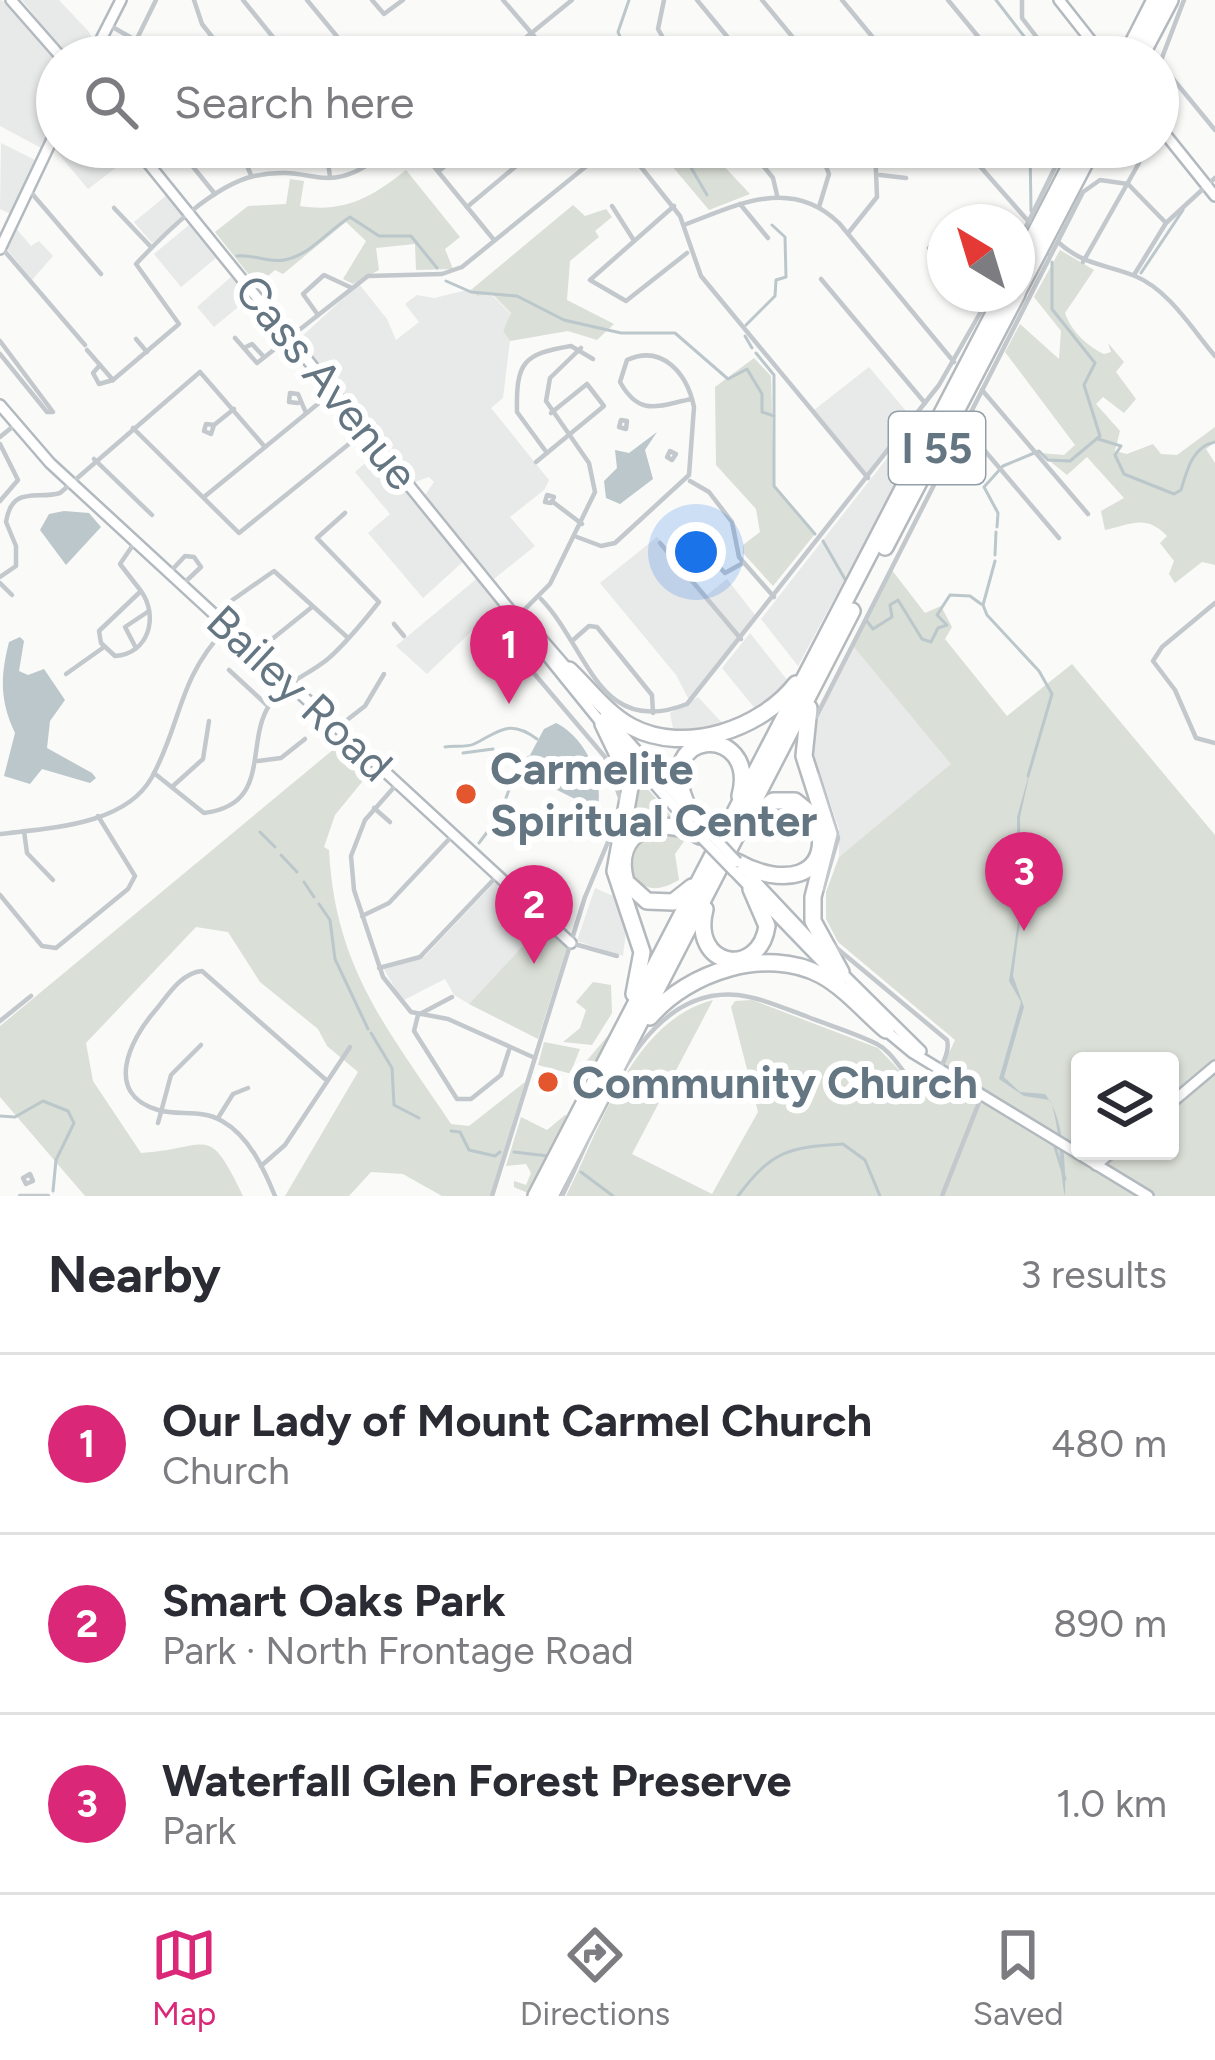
<!DOCTYPE html>
<html lang="en">
<head>
<meta charset="utf-8">
<style>
  body { margin:0; font-family:Figtree,sans-serif; background:#f2f2f3; color:#2b2b33 }
  .controls { position:absolute; right:36px; bottom:36px; display:grid; overflow:hidden; border-radius:12px; box-shadow:0 3px 9px #0004 }
  .controls button { width:108px; height:108px; display:grid; place-items:center; padding:0; border:0; border-bottom:3px solid #e1e1e2; background:#fff; color:#2b2b33; font:60px sans-serif }
  .compass { position:absolute; left:927px; top:204px; width:108px; height:108px; border-radius:50%; background:#fff; box-shadow:0 3px 9px #0004; rotate:322deg }
  .you { position:absolute; left:696px; top:552px; width:42px; height:42px; margin:-30px; border:9px solid #fff; border-radius:50%; background:#1a73e8; box-shadow:0 0 0 18px #1a73e833 }
  .badge { display:grid; place-items:center; width:78px; height:78px; border-radius:50%; background:#db2777; color:#fff; font-size:39px; font-weight:700 }
  .pin { position:absolute; translate:-50% -99px; filter:drop-shadow(0 3px 6px #0008) }
  .pin::after { content:''; position:absolute; top:63px; width:42px; height:36px; background:inherit; clip-path:polygon(0 0,100% 0,50% 100%) }
  .list { margin:0; padding:0; list-style:none }
  h2 { display:flex; justify-content:space-between; align-items:center; height:156px; margin:0; padding:0 48px; font-size:51px }
  h2 small { font-size:39px; font-weight:400; color:#7c7c81 }
  .list li { display:grid; grid-template-columns:78px 1fr auto; gap:36px; align-items:center; box-sizing:border-box; height:180px; padding:0 48px; border-top:3px solid #e1e1e2 }
  .list b { display:block; font-size:45px; white-space:nowrap }
  .list p { margin:0; font-size:39px; white-space:nowrap; color:#7c7c81 }
  .list em { font-size:39px; font-style:normal; color:#7c7c81 }
  .icon { flex:none; width:66px; height:66px; fill:none; stroke:currentColor; stroke-width:2; stroke-linecap:round; stroke-linejoin:round }
  .map { position:relative; flex:none; width:1215px; height:1196px; overflow:hidden }
  .search { position:absolute; background:#fff; box-shadow:0 3px 9px #0004; left:36px; right:36px; top:36px; height:132px; display:flex; align-items:center; gap:30px; box-sizing:border-box; padding:0 42px; border-radius:66px; color:#7c7c81; font-size:45px }
  .sheet { height:696px; background:#fff }
  nav { display:flex; justify-content:space-around; align-items:center; box-sizing:border-box; height:168px; border-top:3px solid #e1e1e2; background:#fff; font-size:33px; color:#7c7c81 }
  nav a { display:grid; justify-items:center; gap:6px }
  nav .on { color:#db2777 }
  .map>svg:first-child { display:block }
</style>
</head>
<body>
<div class="map">
<svg width="1215" height="1196" viewBox="0 0 1215 1196">
  <rect width="100%" height="100%" fill="#fafaf8"/>
  <!-- built -->
  <g fill="#e8e9e9">
    <path d="M0 0 10 3 57 59V119L43 149 0 126Z"/>
    <path d="M22 0H59L89 32 94 43 87 57H67Z"/>
    <path d="M57 139V147H128L134 154 88 189 53 147Z"/>
    <path d="M1 143 37 161 11 214 0 209Z"/>
    <path d="M167 195 185 218 152 243 134 222Z"/>
    <path d="M189 225 216 258 181 287 154 254Z"/>
    <path d="M14 226 31 246 39 241 53 256 32 280 7 249Z"/>
    <path d="M231 277 249 298 214 327 197 307Z"/>
    <path d="M359 284 387 319 396 340 419 322 405 304 417 295 434 298 472 289 477 295 490 293 511 314 503 331 510 341 503 398 491 408 549 480 544 490 510 517 535 546 494 579 425 495 434 482 429 477 415 482 299 339Z"/>
    <path d="M869 367 911 417 867 474 814 410Z"/>
    <path d="M917 420 928 424 798 666 761 619Z"/>
    <path d="M378 452 466 559 423 598 368 533 390 514 355 472Z"/>
    <path d="M657 537 707 595 727 579 755 615 689 700 676 675 600 583Z"/>
    <path d="M480 576 501 603 427 674 396 646Z"/>
    <path d="M750 633 788 681 757 711 722 668Z"/>
    <path d="M853 646 952 764 839 857V829L814 758 813 737 821 707Z"/>
    <path d="M698 697 725 726 674 734 670 713Z"/>
    <path d="M496 881 544 923 469 1004 454 995 445 979 402 1001 384 969 425 956Z"/>
    <path d="M595 888 613 896 627 921 623 956 577 941Z"/>
  </g>
  <!-- green -->
  <g fill="#dadfd7" fill-rule="evenodd">
    <path d="M656 147H706L750 194 709 210Z"/>
    <path d="M406 170 460 237 445 249 453 269 416 270 415 244 376 248 379 270 353 284 343 279 366 241 346 222 283 274 275 270 257 285 215 232 248 206 286 204 290 179 304 181 300 206C345 213 372 197 406 170Z"/>
    <path d="M573 205 585 216 606 209 612 217 595 231 599 237 570 261 567 300 614 324 597 340 568 331 510 341 503 331 511 313 491 293 477 296 472 289Z"/>
    <path d="M1060 250 1094 270 1065 313C1071 331 1087 346 1104 354L1111 352 1108 343 1124 362 1116 372 1136 399 1124 413 1103 397 1096 404 1120 431 1115 451 1127 454 1153 444 1161 454 1177 455 1215 427V442L1206 449 1215 463V565L1202 562 1175 583 1169 574 1174 561 1160 543 1167 536C1146 514 1132 524 1105 530L1101 511 1124 498 1087 457 1067 475 1040 453 1064 455 1075 445 1005 352 1020 324 1059 359 1061 331 1034 297Z"/>
    <path d="M754 358 771 376 774 486 815 534 773 586 743 553V545L760 532 756 509 716 465 715 387Z"/>
    <path d="M891 569 925 613 941 606 952 627 945 639 1007 716 1072 664 1215 835V1196H566C601 1128 632 1021 713 1000L632 1154 712 1194 758 1112 731 1007 735 1001 752 1000 878 1048 922 1094 934 1085 955 1040 838 942 826 919V892L839 857 951 764 853 646ZM1080 1061H1170V1151H1080Z"/>
    <path d="M346 739 375 766 335 815 324 847 329 850C335 969 388 1029 451 1124L469 1126 525 1082 490 1196H442L403 1174 371 1172 349 1196H285L358 1072 327 1046 318 1029 260 982 228 932 196 927 86 1043 93 1081 141 1153C210 1149 207 1121 243 1196H85L0 1097V1026Z"/>
    <path d="M638 778 673 818H654L630 831Z"/>
    <path d="M664 831 687 837 675 854 679 880C661 890 648 893 632 876 629 851 641 837 664 831Z"/>
    <path d="M544 923 568 944 538 1039 469 1004Z"/>
    <path d="M593 982 611 985 612 1013 592 1045 563 1042 580 1028 586 1010 576 1002Z"/>
    <path d="M611 1032 587 1078 538 1065 544 1042 580 1049 572 1069 578 1071Z"/>
    <path d="M565 1115 570 1117 530 1194 514 1187V1181L526 1185 531 1173 526 1164 506 1166 521 1117 547 1130Z"/>
  </g>
  <!-- water -->
  <g fill="#bbc7cb">
    <path d="M657 432 645 450 653 479 620 504 606 498 604 481 617 468 615 450 629 453Z"/>
    <path d="M64 511 89 513 101 527 66 565 40 530 49 514Z"/>
    <path d="M20 637 24 641 19 671 28 675 44 669 65 700 50 721 47 748 92 773 96 778 90 783 42 769 30 784 4 776 15 733C0 701 0 678 9 642Z"/>
    <path d="M556 723C588 738 610 790 593 822L577 800 543 783V771L558 764 541 768 529 757 544 729Z"/>
    <path d="M1031 767 1020 817 1021 913 1013 976 1024 1007 1004 1077 1020 1092 1045 1094C1064 1117 1066 1166 1065 1196 1059 1170 1061 1127 1050 1100L1024 1096 999 1079 1021 1002 1009 981 1019 915 1017 817Z"/>
  </g>
  <g fill="none" stroke-linecap="round" stroke-linejoin="round">
    <!-- stream -->
    <g stroke="#bbc7cb" stroke-width="3">
      <path d="M629 0 618 32 629 57"/>
      <path d="M996 0 1040 57"/>
      <path d="M679 147 707 195"/>
      <path d="M1030 147 1031 211"/>
      <path d="M1047 252 1048 254"/>
      <path d="M237 256C253 254 269 263 284 260 311 255 326 232 350 217L379 236H411L437 268"/>
      <path d="M1141 273 1183 210"/>
      <path d="M446 281 471 292 517 296 564 320 621 333H675L728 379 747 369 762 394V412L774 416"/>
      <path d="M746 325 775 296 776 280 786 277 785 237 772 225"/>
      <path d="M745 336 752 348"/>
      <path d="M756 353 774 375V486L815 534"/>
      <path d="M1098 439 1121 446 1115 455 1124 474 1174 494 1181 490C1187 470 1192 447 1215 442"/>
      <path d="M997 527 998 513 984 487 1003 466 1039 451 1048 460 1070 461 1100 436 1084 385 1095 363 1052 309V262"/>
      <path d="M823 541 846 581"/>
      <path d="M995 555 996 532"/>
      <path d="M995 561 983 605 987 615 1039 671 1052 694 1028 776"/>
      <path d="M866 620 873 629 892 617 890 605 898 600 922 639 931 642 938 628 947 625 937 615 950 595 970 596 981 604"/>
      <path d="M445 747C453 745 466 748 474 744 499 732 509 718 537 739"/>
      <path d="M463 753 493 749"/>
      <path d="M260 832 275 847"/>
      <path d="M479 843 500 815 517 767 529 757"/>
      <path d="M281 855 297 872"/>
      <path d="M304 882 314 897"/>
      <path d="M319 904 330 920 335 959 368 1029"/>
      <path d="M371 1033 392 1068 394 1105 419 1118"/>
      <path d="M0 1116 15 1117 43 1101 68 1111 74 1123 56 1160 53 1191"/>
      <path d="M451 1131 460 1132 469 1150 495 1156 500 1152"/>
      <path d="M1055 1147 1065 1179"/>
      <path d="M514 1152 548 1156"/>
      <path d="M581 1172 613 1196"/>
      <path d="M738 1196C771 1152 787 1147 843 1144L865 1160 880 1196"/>
    </g>
    <defs>
      <g id="secondary">
        <path d="M11 0 61 57"/>
        <path d="M1059 0 1104 57"/>
        <path d="M92 57 121 0"/>
        <path d="M1158 125 1215 196"/>
        <path d="M135 147 603 725"/>
        <path d="M0 249 57 129"/>
        <path d="M0 405 50 463 571 943"/>
        <path d="M540 637 572 674"/>
        <path d="M605 715 707 830"/>
        <path d="M614 738 694 829"/>
        <path d="M745 870 828 958"/>
        <path d="M734 871 840 981"/>
        <path d="M839 970 921 1051"/>
        <path d="M884 1029 913 1053 1148 1196"/>
        <path d="M1170 1104 1215 1066"/>
        <path d="M1096 1165 1113 1151"/>
      </g>
      <g id="highway">
        <path d="M1126 57 1155 0"/>
        <path d="M1140 57 1170 0"/>
        <path d="M1017 269 1080 147"/>
        <path d="M1017 293 1093 147"/>
        <path d="M885 547 1017 294"/>
        <path d="M569 670C589 689 607 714 632 727 685 755 761 729 796 684"/>
        <path d="M809 708 804 756 829 834 813 897V921L841 972"/>
        <path d="M603 724 631 782 615 871 642 952 634 994"/>
        <path d="M691 813C644 726 760 721 740 796"/>
        <path d="M737 862C779 886 835 882 817 819L795 801H773L752 817"/>
        <path d="M692 887 673 902 647 901 626 882C611 829 661 814 700 836"/>
        <path d="M705 909C690 968 759 979 767 926L751 889"/>
        <path d="M650 1017C688 972 766 946 821 975 845 988 865 1012 886 1030"/>
        <path d="M536 1196 1004 294"/>
        <path d="M550 1196 852 611"/>
      </g>
    </defs>
    <!-- secondary casing -->
    <use href="#secondary" stroke="#b3babf" stroke-width="14"/>
    <!-- highway casing -->
    <use href="#highway" stroke="#b4b9bd" stroke-width="20"/>
    <!-- street -->
    <g stroke="#c3c8cc" stroke-width="4.5">
      <path d="M194 0 202 24 228 57"/>
      <path d="M243 0 289 57"/>
      <path d="M307 0 354 57"/>
      <path d="M372 0 384 14 403 0"/>
      <path d="M503 0 552 57"/>
      <path d="M664 0 658 29 674 57"/>
      <path d="M697 0 744 57"/>
      <path d="M762 0 809 57"/>
      <path d="M842 0 889 57"/>
      <path d="M948 0 995 57"/>
      <path d="M1022 0V18L1052 57"/>
      <path d="M1184 0 1160 63 1215 130"/>
      <path d="M109 25 165 57"/>
      <path d="M421 54 429 57"/>
      <path d="M128 57 156 0"/>
      <path d="M502 57 572 0"/>
      <path d="M177 147 215 194"/>
      <path d="M239 147 251 175"/>
      <path d="M326 147 330 177"/>
      <path d="M418 147 494 240"/>
      <path d="M625 147 680 216 701 276 868 478"/>
      <path d="M748 147 773 178 777 195"/>
      <path d="M818 147 829 174 819 207"/>
      <path d="M963 147 1029 222"/>
      <path d="M440 170 469 147"/>
      <path d="M880 175 906 178"/>
      <path d="M28 189 101 274"/>
      <path d="M740 204 768 238"/>
      <path d="M612 206 633 239"/>
      <path d="M674 206 590 280 626 301 687 253"/>
      <path d="M467 207 539 147"/>
      <path d="M114 208 151 247"/>
      <path d="M684 225C737 205 791 176 839 223L954 362"/>
      <path d="M849 232 877 197 875 147"/>
      <path d="M945 233 929 248 945 272"/>
      <path d="M1058 242C1083 265 1105 264 1135 276 1169 290 1192 329 1215 356"/>
      <path d="M1017 245 1065 147"/>
      <path d="M1 247 85 345"/>
      <path d="M1083 262 1139 163"/>
      <path d="M1134 275 1166 223 1215 178"/>
      <path d="M821 279 925 403"/>
      <path d="M968 294 986 304"/>
      <path d="M318 315 303 294 324 275 352 288"/>
      <path d="M235 338 257 363 368 276 442 274 462 267 610 147"/>
      <path d="M136 339 147 352"/>
      <path d="M0 341 53 412H47L0 354"/>
      <path d="M244 348 252 344 264 357"/>
      <path d="M581 348 550 378 546 401 589 463 595 492 550 584 506 628 504 638 605 757 621 800"/>
      <path d="M87 350 113 380"/>
      <path d="M100 365 93 373 99 384 113 380"/>
      <path d="M113 380 179 324 136 264C165 233 212 186 254 176 320 162 322 204 393 147"/>
      <path d="M982 390 1088 514"/>
      <path d="M298 403 289 402 290 393 298 394 306 413"/>
      <path d="M621 420 627 421 626 429 619 427Z"/>
      <path d="M214 425 211 434 204 431 206 424 214 425 234 409"/>
      <path d="M963 425 1059 538"/>
      <path d="M133 428 239 533 365 431"/>
      <path d="M0 437 16 424"/>
      <path d="M0 444 18 480 0 501"/>
      <path d="M670 451 676 454 672 460 667 457Z"/>
      <path d="M547 453 517 412C516 362 523 354 571 346L593 359"/>
      <path d="M94 459 152 515"/>
      <path d="M536 462 604 406 587 384 551 413"/>
      <path d="M690 481 709 492 732 522 739 557 774 597"/>
      <path d="M547 495 554 497 551 503 545 502Z"/>
      <path d="M204 497 330 394"/>
      <path d="M553 502 582 524"/>
      <path d="M577 537 601 546 615 543 689 475 694 407C687 373 662 344 627 360L620 382C640 418 659 405 692 399"/>
      <path d="M135 542 120 564 141 591 99 631 101 643 115 656C149 654 159 616 141 591"/>
      <path d="M660 543 741 639"/>
      <path d="M669 553 691 537 725 573 743 563"/>
      <path d="M170 572 185 556 194 557 201 567 183 584"/>
      <path d="M0 577 16 566V546L6 522C12 485 36 500 60 493L200 372 265 447"/>
      <path d="M0 583 12 595"/>
      <path d="M541 599C588 647 598 739 687 704L939 385 991 294"/>
      <path d="M1215 603 1162 647 1153 661 1175 690 1196 738 1215 743"/>
      <path d="M214 613 274 571 347 637"/>
      <path d="M394 624 404 636"/>
      <path d="M572 641 589 626 597 627 652 695 653 713"/>
      <path d="M136 648 125 627 149 611"/>
      <path d="M256 652 312 607"/>
      <path d="M229 670 268 706"/>
      <path d="M66 674 104 647"/>
      <path d="M816 717 1083 192 1100 180 1128 184 1166 223"/>
      <path d="M338 727 365 706 384 674"/>
      <path d="M258 761 281 758 305 739"/>
      <path d="M154 773 204 813C269 805 247 749 266 711 280 682 307 677 329 658 347 642 364 621 379 602L317 538 345 513"/>
      <path d="M817 775 838 838 823 889"/>
      <path d="M396 785 365 820 351 856 354 890 383 977 411 1012 448 1019 535 1058"/>
      <path d="M173 786 203 759 209 721"/>
      <path d="M374 808 390 822"/>
      <path d="M24 831 27 853 53 880"/>
      <path d="M0 834C48 828 125 826 152 777 183 720 176 682 226 628"/>
      <path d="M0 895 42 946 56 948 128 889 135 876 98 816"/>
      <path d="M362 916 389 903 451 837"/>
      <path d="M571 943 617 956"/>
      <path d="M379 968 420 957 497 876"/>
      <path d="M452 997 418 1015 414 1031 457 1099H471L501 1075 509 1050"/>
      <path d="M0 1021 31 996"/>
      <path d="M218 1118 233 1094 248 1088"/>
      <path d="M158 1123 171 1075 201 1045"/>
      <path d="M261 1166 285 1145 350 1047"/>
      <path d="M30 1174 33 1181 26 1184 23 1178Z"/>
      <path d="M20 1196H48"/>
      <path d="M275 1196C264 1169 249 1136 222 1121 202 1109 179 1116 158 1110 103 1094 130 1040 154 1012 167 997 180 973 202 971L325 1079"/>
      <path d="M492 1196 585 897 618 818"/>
      <path d="M562 1196C598 1126 638 985 738 995 762 998 786 1009 808 1017 831 1026 855 1033 877 1044 896 1054 903 1078 922 1088 935 1080 951 1055 947 1040L833 945"/>
      <path d="M942 1196 982 1095"/>
    </g>
    <!-- secondary -->
    <use href="#secondary" stroke="#fff" stroke-width="9"/>
    <!-- highway -->
    <use href="#highway" stroke="#fff" stroke-width="15"/>
    <defs>
      <g id="secondary-bridge">
        <path d="M707 830 737 862"/>
        <path d="M700 836 734 871"/>
      </g>
    </defs>
    <!-- secondary-bridge casing -->
    <use href="#secondary-bridge" stroke="#b3babf" stroke-width="14" stroke-linecap="butt"/>
    <!-- secondary-bridge -->
    <use href="#secondary-bridge" stroke="#fff" stroke-width="9"/>
  </g>
  <!-- markers -->
  <g fill="#e4572e" stroke="#fff" stroke-width="4.5">
    <circle cx="466" cy="794" r="12"/>
    <circle cx="548" cy="1082" r="12"/>
  </g>
  <g text-anchor="middle" stroke-width="12" stroke-linejoin="round" paint-order="stroke">
    <!-- shield labels -->
    <rect fill="#fff" stroke="#939fa8" stroke-width="3" x="889" y="412" width="96" height="72" rx="9"/>
    <g font-size="42" font-weight="bold" fill="#657683">
      <text x="937" y="463">I 55</text>
    </g>
    <!-- street labels -->
    <g font-size="45" fill="#657683" stroke="#fff">
      <text transform="translate(327 382) rotate(51)" y="16">Cass Avenue</text>
      <text transform="translate(300 693) rotate(43)" y="16">Bailey Road</text>
    </g>
    <!-- poi labels -->
    <g font-size="45" font-weight="bold" fill="#657683" stroke="#fff" text-anchor="start">
      <text x="490" y="784">Carmelite<tspan x="490" dy="52">Spiritual Center</tspan></text>
      <text x="572" y="1098">Community Church</text>
    </g>
  </g>
</svg>
<div class="controls">
<button><svg class="icon" aria-label="layers" viewBox="0 0 24 24"><path d="M12 4l9 5-9 5-9-5zM3 14l9 5 9-5"/></svg></button>
</div>
<svg class="compass" viewBox="-18 -18 36 36"><path d="M0-13l5 13h-10z" fill="#e53935"/><path d="M0 13l5-13h-10z" fill="#7c7c81"/></svg>
<div class="you"></div>
<div class="pin badge" style="left:509px;top:704px">1</div>
<div class="pin badge" style="left:534px;top:964px">2</div>
<div class="pin badge" style="left:1024px;top:931px">3</div>
<div class="search"><svg class="icon" aria-label="search" viewBox="0 0 24 24"><circle cx="10" cy="10" r="6"/><path d="M15 15l6 6"/></svg>Search here</div>
</div>
<section class="sheet">
<h2>Nearby<small>3 results</small></h2>
<ul class="list">
<li><span class="badge">1</span><div><b>Our Lady of Mount Carmel Church</b><p>Church</p></div><em>480 m</em></li>
<li><span class="badge">2</span><div><b>Smart Oaks Park</b><p>Park · North Frontage Road</p></div><em>890 m</em></li>
<li><span class="badge">3</span><div><b>Waterfall Glen Forest Preserve</b><p>Park</p></div><em>1.0 km</em></li>
</ul>
</section>
<nav>
<a class="on"><svg class="icon" aria-label="map" viewBox="0 0 24 24"><path d="M3 6l6-2 6 2 6-2v14l-6 2-6-2-6 2zM9 4v14M15 6v14"/></svg>Map</a>
<a><svg class="icon" aria-label="directions" viewBox="0 0 24 24"><path d="M12 3l9 9-9 9-9-9zM9 14v-3h6M13 9l2 2-2 2"/></svg>Directions</a>
<a><svg class="icon" aria-label="saved" viewBox="0 0 24 24"><path d="M7 4h10v16l-5-4-5 4z"/></svg>Saved</a>
</nav>
</body>
</html>
